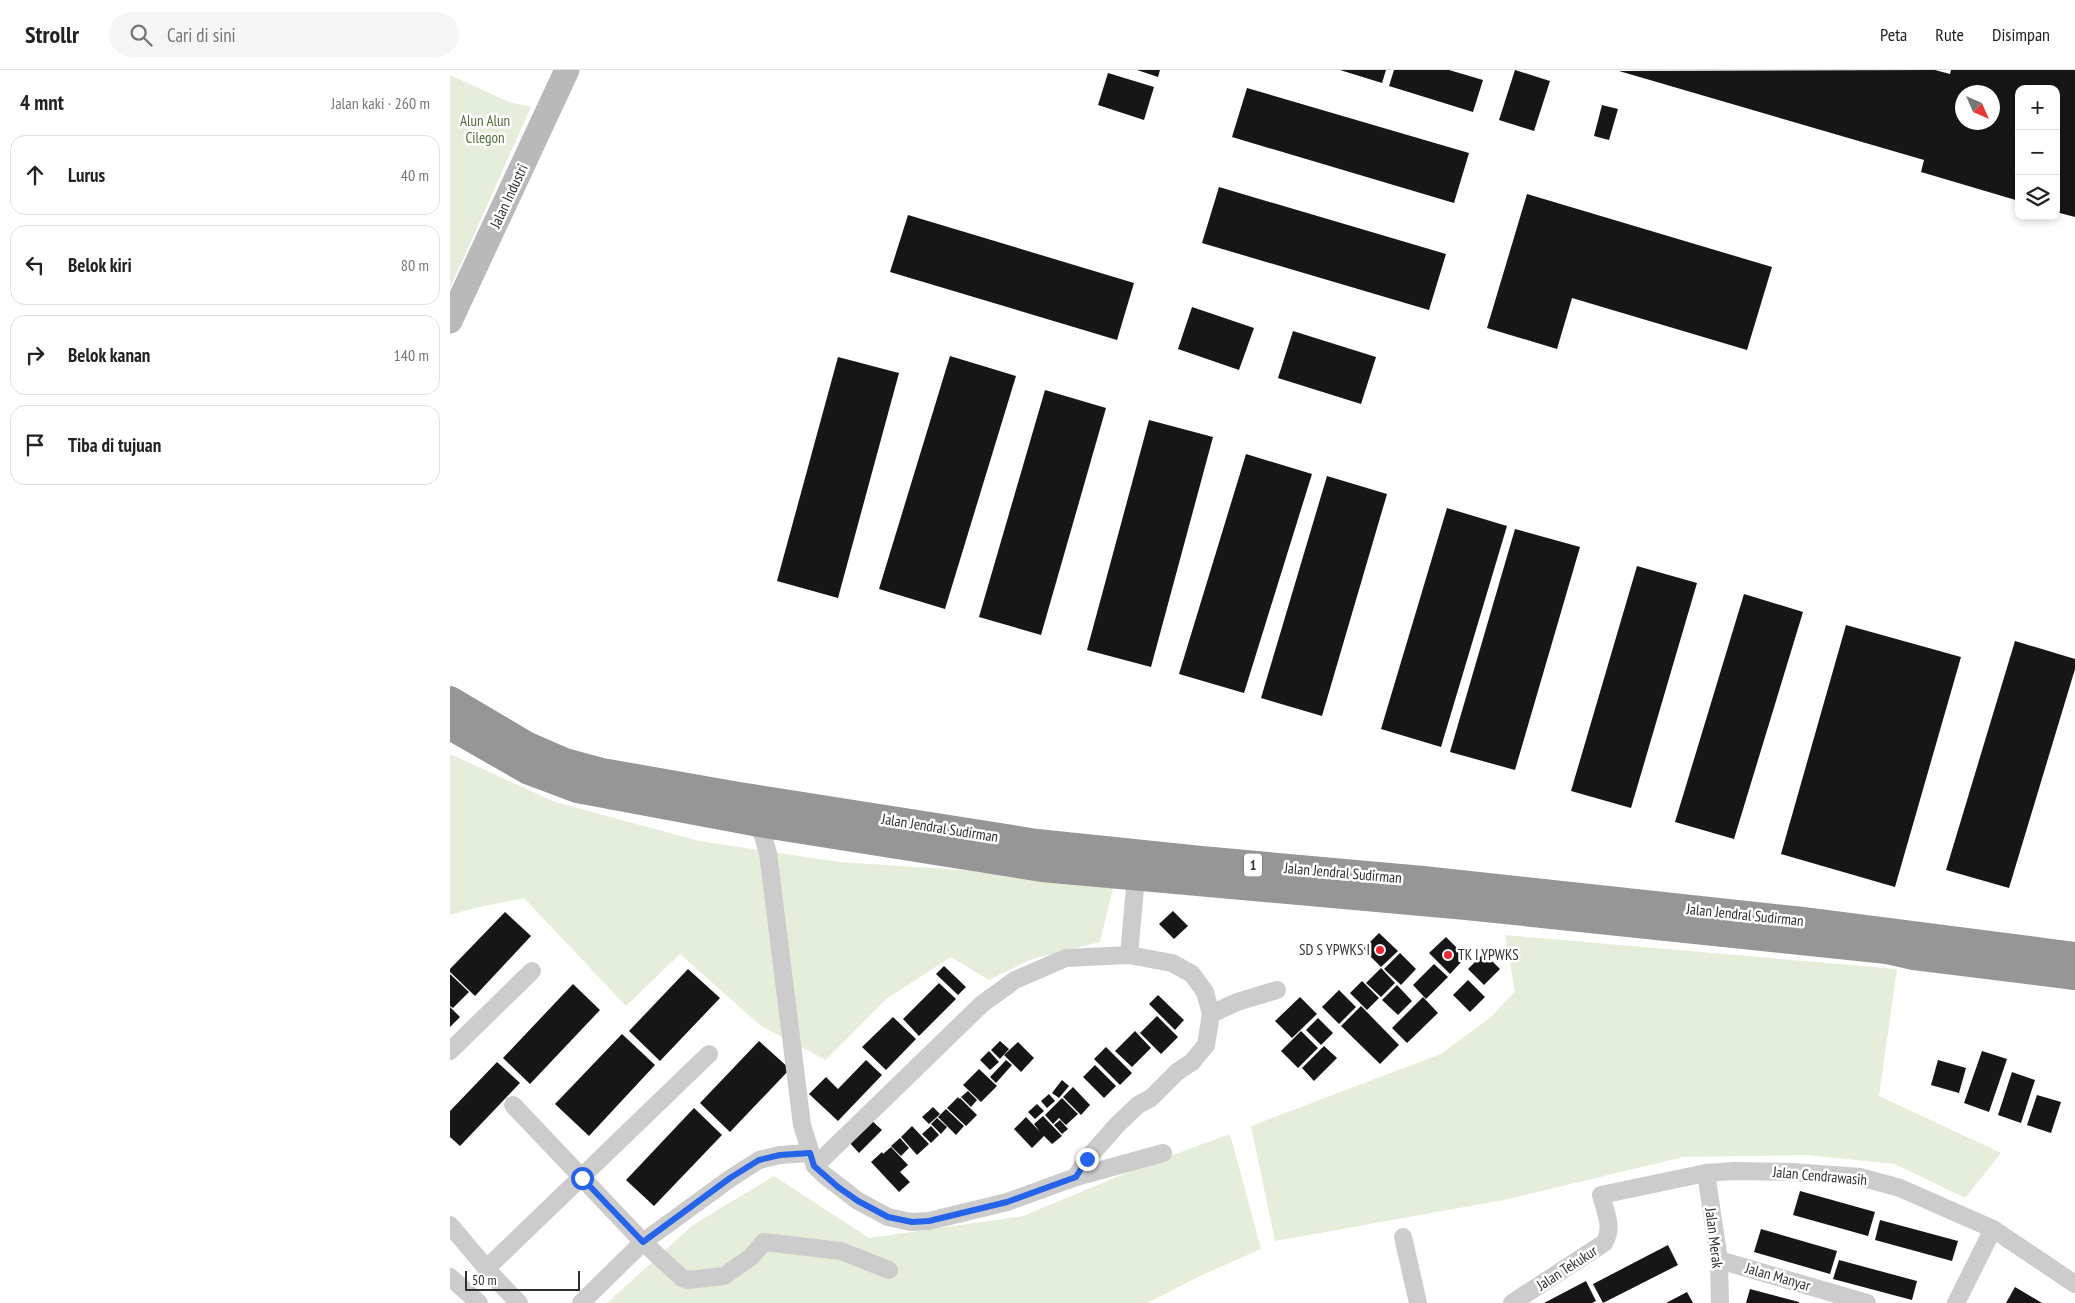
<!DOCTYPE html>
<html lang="id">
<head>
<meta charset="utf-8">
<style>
  body { margin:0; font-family:"PT Sans Narrow",sans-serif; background:#f6f6f6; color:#222 }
  .controls { position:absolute; right:15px; top:15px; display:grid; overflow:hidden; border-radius:10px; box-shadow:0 2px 8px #0003 }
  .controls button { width:45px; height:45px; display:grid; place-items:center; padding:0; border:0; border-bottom:1px solid #e0e0e0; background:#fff; color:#222; font:25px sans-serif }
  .compass { position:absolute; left:1505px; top:15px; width:45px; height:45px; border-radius:50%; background:#fff; box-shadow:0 2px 8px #0003; rotate:135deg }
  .scale { position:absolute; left:15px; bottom:12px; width:115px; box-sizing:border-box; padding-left:5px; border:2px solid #2f2f2f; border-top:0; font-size:14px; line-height:18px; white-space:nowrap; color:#2f2f2f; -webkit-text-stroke:4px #fff; paint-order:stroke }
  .stop { position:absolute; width:15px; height:15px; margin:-11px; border:4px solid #2563eb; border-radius:50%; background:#fff }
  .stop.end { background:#2563eb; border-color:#fff; box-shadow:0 1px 5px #0008 }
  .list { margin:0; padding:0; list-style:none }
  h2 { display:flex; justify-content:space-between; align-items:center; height:65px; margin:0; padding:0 20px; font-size:21px }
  h2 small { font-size:16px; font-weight:400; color:#767676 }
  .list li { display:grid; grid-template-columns:32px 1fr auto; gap:15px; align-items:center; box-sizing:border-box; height:80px; margin:0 10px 10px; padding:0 10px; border:1px solid #e0e0e0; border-radius:15px }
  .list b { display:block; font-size:19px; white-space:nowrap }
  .list em { font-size:16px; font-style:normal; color:#767676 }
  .icon { flex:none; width:28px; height:28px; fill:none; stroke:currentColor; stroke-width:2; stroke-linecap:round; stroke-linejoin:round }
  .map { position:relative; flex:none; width:1625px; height:1233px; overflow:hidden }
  header { display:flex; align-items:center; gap:30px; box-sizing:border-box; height:70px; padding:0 25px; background:#fff; border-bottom:1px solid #e0e0e0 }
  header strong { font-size:24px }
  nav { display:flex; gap:28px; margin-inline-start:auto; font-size:18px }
  .search { width:350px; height:45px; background:#f6f6f6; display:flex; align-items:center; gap:12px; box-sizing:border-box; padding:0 18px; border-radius:28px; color:#767676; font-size:19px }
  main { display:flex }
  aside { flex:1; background:#fff }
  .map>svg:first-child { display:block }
</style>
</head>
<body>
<header>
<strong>Strollr</strong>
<div class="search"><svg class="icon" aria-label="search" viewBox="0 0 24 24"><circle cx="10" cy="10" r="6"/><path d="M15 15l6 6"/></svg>Cari di sini</div>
<nav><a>Peta</a><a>Rute</a><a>Disimpan</a></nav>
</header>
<main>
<aside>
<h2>4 mnt<small>Jalan kaki · 260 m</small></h2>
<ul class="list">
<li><svg class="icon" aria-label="ahead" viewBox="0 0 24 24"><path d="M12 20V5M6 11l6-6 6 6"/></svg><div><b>Lurus</b></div><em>40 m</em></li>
<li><svg class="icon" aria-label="left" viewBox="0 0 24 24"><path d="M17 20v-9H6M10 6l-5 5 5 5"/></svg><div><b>Belok kiri</b></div><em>80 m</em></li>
<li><svg class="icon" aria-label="right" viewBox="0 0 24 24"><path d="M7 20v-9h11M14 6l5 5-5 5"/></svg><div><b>Belok kanan</b></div><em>140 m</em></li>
<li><svg class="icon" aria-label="arrive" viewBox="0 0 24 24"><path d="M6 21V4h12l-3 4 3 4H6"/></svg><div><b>Tiba di tujuan</b></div></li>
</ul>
</aside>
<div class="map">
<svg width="1625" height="1233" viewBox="0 0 1625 1233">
  <rect width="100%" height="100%" fill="#fff"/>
  <!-- green -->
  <g fill="#e5eddb">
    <path d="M0 5 59 32 81 37 0 218Z"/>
    <path d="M0 684 105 732 249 771 390 792 512 800 663 818 650 872 582 889 539 910 501 887 436 929 376 990 311 956 230 884 176 936 74 828 24 838 0 845Z"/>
    <path d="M1055 865 1447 899 1429 1026 1551 1083 1515 1128 1445 1094 1357 1085 1233 1087 1054 1130 825 1171 801 1056 991 984 1041 947 1065 921Z"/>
    <path d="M780 1064 811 1179 752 1205 697 1233H157L243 1155 324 1106 419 1168 573 1146 698 1094Z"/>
  </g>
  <!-- building -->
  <g fill="#161616" fill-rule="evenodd">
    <path d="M687 0H710L708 7Z"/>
    <path d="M890 0H936L932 13Z"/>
    <path d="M944 0H999L1033 10 1023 42 939 16Z"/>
    <path d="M1065 0 1100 11 1084 61 1049 50Z"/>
    <path d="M1485 0 1500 4 1501 0H1625V147L1606 142V19H1569V131L1471 102 1474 90 1169 1ZM1512 22H1542V52H1512Z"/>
    <path d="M658 3 704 17 694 50 648 35Z"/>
    <path d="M797 18 1019 83 1004 133 782 67Z"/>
    <path d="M1152 35 1168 39 1159 70 1144 66Z"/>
    <path d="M769 117 996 184 979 240 752 173Z"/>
    <path d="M1077 124 1322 197 1297 280 1122 228 1107 279 1037 258Z"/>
    <path d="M458 145 684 213 667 270 440 202Z"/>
    <path d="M742 237 804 258 789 300 728 279Z"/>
    <path d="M843 261 926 287 911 334 828 308Z"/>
    <path d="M500 286 566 306 495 539 429 519Z"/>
    <path d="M388 287 449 303 388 528 327 511Z"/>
    <path d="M595 320 656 338 591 565 529 547Z"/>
    <path d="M699 350 763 367 701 597 637 580Z"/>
    <path d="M796 384 862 404 794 623 729 604Z"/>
    <path d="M877 406 937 424 872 646 811 628Z"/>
    <path d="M997 438 1057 456 991 677 931 659Z"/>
    <path d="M1065 459 1130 477 1065 700 1000 682Z"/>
    <path d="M1187 496 1247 513 1181 738 1121 721Z"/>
    <path d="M1294 524 1353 542 1284 769 1225 752Z"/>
    <path d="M1396 555 1511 587 1445 817 1331 784Z"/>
    <path d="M1565 571 1625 589V599L1559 818 1496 800Z"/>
    <path d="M723 841 738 856 724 869 709 854Z"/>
    <path d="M55 842 81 866 25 926 0 902V899Z"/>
    <path d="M929 863 948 881 931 897 913 879Z"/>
    <path d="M996 867 1016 887 1000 904 979 883Z"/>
    <path d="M950 883 966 899 951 915 934 899Z"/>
    <path d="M1034 883 1050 899 1034 915 1018 899Z"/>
    <path d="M984 894 998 907 976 929 963 915Z"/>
    <path d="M494 896 516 917 508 925 486 904Z"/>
    <path d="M931 898 945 913 931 927 916 913Z"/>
    <path d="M238 899 270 928 210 991 179 961Z"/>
    <path d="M0 904 19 922 3 938 0 936Z"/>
    <path d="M1018 910 1035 927 1020 942 1003 925Z"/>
    <path d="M912 911 929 928 917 940 900 923Z"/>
    <path d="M489 913 506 929 469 966 453 949Z"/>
    <path d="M123 914 150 940 80 1014 53 988Z"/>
    <path d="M947 915 962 931 948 945 932 930Z"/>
    <path d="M889 920 906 937 889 954 872 937Z"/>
    <path d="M708 925 734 950 725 960 699 934Z"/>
    <path d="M850 927 867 944 842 968 825 951Z"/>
    <path d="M973 927 988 943 957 973 942 958Z"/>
    <path d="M911 936 949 975 930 994 891 956Z"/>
    <path d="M0 937 10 947 0 957Z"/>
    <path d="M707 946 728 967 711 984 690 963Z"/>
    <path d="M443 947 466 969 436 1000 412 977Z"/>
    <path d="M868 948 883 963 871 975 856 960Z"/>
    <path d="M685 961 701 978 682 997 665 981Z"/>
    <path d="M851 961 868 978 848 998 831 981Z"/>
    <path d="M172 964 205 995 139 1066 105 1034Z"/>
    <path d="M309 971 340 999 280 1062 250 1033Z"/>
    <path d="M550 971 559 979 550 989 541 980Z"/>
    <path d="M568 972 584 988 571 1002 554 985Z"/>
    <path d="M874 976 887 988 864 1011 852 998Z"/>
    <path d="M656 977 682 1003 670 1015 644 989Z"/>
    <path d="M539 981 549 992 540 1000 530 990Z"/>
    <path d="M1532 981 1557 989 1539 1042 1514 1033Z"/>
    <path d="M416 990 432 1005 388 1051 359 1024 376 1007 388 1019Z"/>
    <path d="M556 990 562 995 546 1013 540 1007Z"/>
    <path d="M1488 990 1516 998 1509 1023 1481 1015Z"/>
    <path d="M47 992 70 1013 10 1076 0 1067V1041Z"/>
    <path d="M645 995 666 1016 654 1028 633 1007Z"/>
    <path d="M529 999 547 1016 531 1032 513 1015Z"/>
    <path d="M1562 1002 1585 1010 1571 1053 1548 1045Z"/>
    <path d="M612 1010 619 1016 609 1028 602 1023Z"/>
    <path d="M623 1017 640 1035 631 1045 613 1027Z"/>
    <path d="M518 1021 527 1030 521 1037 511 1027Z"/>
    <path d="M599 1024 605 1031 597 1038 591 1031Z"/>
    <path d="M1587 1025 1611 1032 1601 1063 1577 1055Z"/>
    <path d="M508 1027 509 1029 510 1028 527 1045 516 1056 497 1038Z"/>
    <path d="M612 1028 628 1044 616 1055 609 1048 603 1054 595 1045Z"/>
    <path d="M587 1034 594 1041 585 1049 578 1042Z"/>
    <path d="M483 1037 490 1044 479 1054 472 1047Z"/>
    <path d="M244 1038 272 1065 204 1136 176 1110Z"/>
    <path d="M496 1039 514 1056 506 1065 488 1047Z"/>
    <path d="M593 1046 612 1066 602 1074 594 1066 582 1078 564 1059 576 1047 590 1062 584 1054Z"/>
    <path d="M487 1048 497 1057 491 1064 481 1054Z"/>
    <path d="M420 1049 432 1060 409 1083 398 1071Z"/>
    <path d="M610 1050 618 1059 612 1064 604 1055Z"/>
    <path d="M462 1056 479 1074 467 1085 451 1067Z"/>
    <path d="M481 1056 489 1065 481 1073 472 1064Z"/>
    <path d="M450 1068 459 1078 451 1086 441 1076Z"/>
    <path d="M441 1077 458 1095 450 1102 460 1112 449 1122 421 1092 432 1082 433 1084Z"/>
    <path d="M1350 1121 1425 1142 1418 1166 1343 1145Z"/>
    <path d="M1430 1150 1508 1171 1502 1191 1425 1170Z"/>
    <path d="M1311 1159 1387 1181 1380 1204 1304 1182Z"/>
    <path d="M1218 1175 1228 1195 1153 1233 1143 1214Z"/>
    <path d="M1389 1190 1467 1211 1462 1230 1383 1209Z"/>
    <path d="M1136 1211 1146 1231 1142 1233H1094Z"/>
    <path d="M1565 1217 1592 1233H1556Z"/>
    <path d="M1300 1219 1349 1232V1233H1296Z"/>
    <path d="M1237 1222 1243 1233H1216Z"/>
  </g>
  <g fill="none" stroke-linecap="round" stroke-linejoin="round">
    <!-- street -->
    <g stroke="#ccc" stroke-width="18">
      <path d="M309 753 318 783 352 1055 365 1096 373 1104 408 1131 438 1147 461 1152 479 1151 557 1132 626 1107 713 1083"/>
      <path d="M679 885 686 807"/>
      <path d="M0 981 82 901"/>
      <path d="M63 1035 193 1172 232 1208 239 1210 274 1206 301 1187 314 1172 391 1181 439 1200"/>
      <path d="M365 1096 532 934 565 910 616 888 679 885 722 893 742 904 755 922 761 944"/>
      <path d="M1256 1103 1269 1190 1270 1233"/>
      <path d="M626 1107 637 1089 667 1055 688 1035 701 1028 727 1002 742 992 756 975 761 944 787 932 827 920"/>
      <path d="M0 1155 37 1199"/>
      <path d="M953 1167 968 1233"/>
      <path d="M1269 1190 1417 1233"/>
      <path d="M0 1207 29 1233"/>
      <path d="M69 1233 39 1202 37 1199 40 1195 259 984"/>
      <path d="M131 1233 193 1172 281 1108 309 1090 330 1085 360 1083"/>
      <path d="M1062 1233 1154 1173C1164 1158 1155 1141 1151 1125L1256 1103 1284 1101 1343 1102 1410 1107 1450 1118 1543 1159 1625 1214"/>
      <path d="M1506 1233 1543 1159"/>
    </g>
    <!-- secondary -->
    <path stroke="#b9b9b9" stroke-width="25" d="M0 251 117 0"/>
    <!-- highway -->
    <g stroke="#969696" stroke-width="28">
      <path d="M0 630 76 675 115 692 152 702 289 726 587 773 751 790 973 810 1353 851 1625 886"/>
      <path d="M0 656 79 701 127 719 309 753 592 798 1016 836 1437 880 1464 886 1625 906"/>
    </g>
  </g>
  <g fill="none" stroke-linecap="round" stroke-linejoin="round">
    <!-- route -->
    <path stroke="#2563eb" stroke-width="6" d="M132 1108 193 1172 280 1108 309 1090 330 1085 360 1083 364 1096 388 1117 408 1131 438 1147 462 1152 479 1151 557 1132 626 1107 637 1089"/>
  </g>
  <!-- markers -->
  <g fill="#f02634" stroke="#fff" stroke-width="2">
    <circle cx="930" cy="880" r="5"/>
    <circle cx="998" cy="885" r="5"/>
  </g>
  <g text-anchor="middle" stroke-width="5" stroke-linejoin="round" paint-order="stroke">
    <!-- shield labels -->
    <rect fill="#fff" stroke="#6d6d6d" stroke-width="1" x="794" y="783.5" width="18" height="23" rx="4"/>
    <g font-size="14" font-weight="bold" fill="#2f2f2f">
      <text x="803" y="800">1</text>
    </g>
    <!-- park labels -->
    <g font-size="15" fill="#516d39" stroke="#fff">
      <text x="35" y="56">Alun Alun<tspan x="35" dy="17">Cilegon</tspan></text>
    </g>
    <!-- street labels -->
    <g font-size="15" fill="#2f2f2f" stroke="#fff">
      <text transform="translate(59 126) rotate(-65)" y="5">Jalan Industri</text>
      <text transform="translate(490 758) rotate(9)" y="5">Jalan Jendral Sudirman</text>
      <text transform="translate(893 803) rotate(5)" y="5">Jalan Jendral Sudirman</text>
      <text transform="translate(1295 845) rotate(6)" y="5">Jalan Jendral Sudirman</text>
      <text transform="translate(1370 1106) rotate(5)" y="5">Jalan Cendrawasih</text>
      <text transform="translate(1264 1168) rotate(83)" y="5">Jalan Merak</text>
      <text transform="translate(1117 1198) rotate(-33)" y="5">Jalan Tekukur</text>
      <text transform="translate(1328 1207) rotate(16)" y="5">Jalan Manyar</text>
    </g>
    <!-- poi labels -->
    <g font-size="15" fill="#2f2f2f" stroke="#fff" text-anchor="end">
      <text x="920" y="885">SD S YPWKS I</text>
      <text x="1008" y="890" text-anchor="start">TK I YPWKS</text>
    </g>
  </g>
</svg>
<div class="controls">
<button>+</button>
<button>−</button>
<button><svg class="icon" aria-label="layers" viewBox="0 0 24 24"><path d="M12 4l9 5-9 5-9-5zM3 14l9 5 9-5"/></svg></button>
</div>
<svg class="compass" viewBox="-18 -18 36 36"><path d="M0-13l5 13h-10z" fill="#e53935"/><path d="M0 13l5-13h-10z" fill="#767676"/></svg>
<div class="scale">50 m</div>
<div class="stop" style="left:132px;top:1108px"></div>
<div class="stop end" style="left:637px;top:1089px"></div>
</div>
</main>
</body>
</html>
